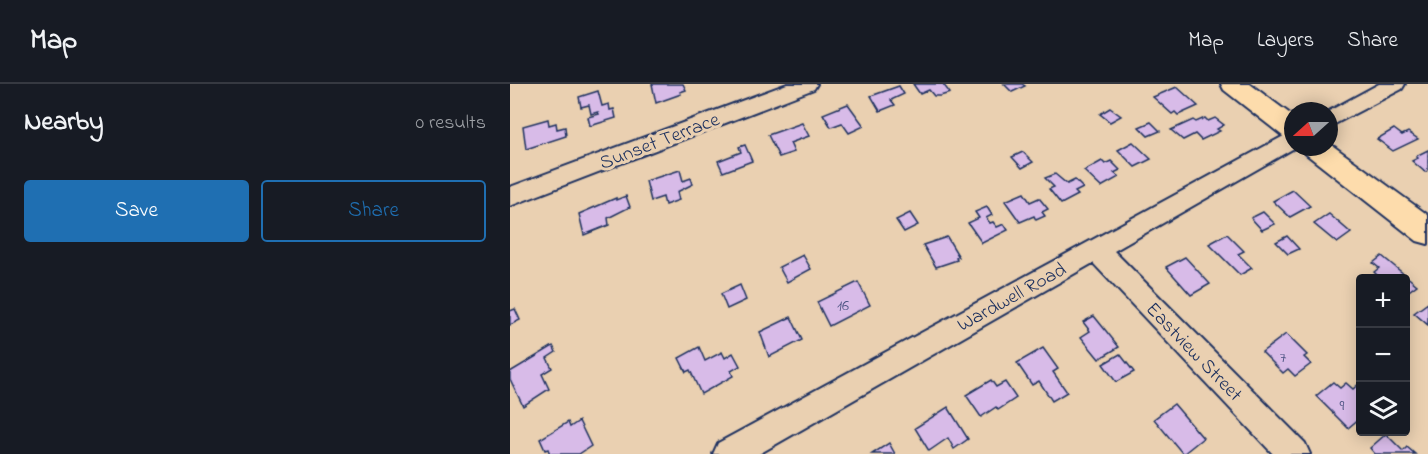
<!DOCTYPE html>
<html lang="en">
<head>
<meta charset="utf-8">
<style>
  body { margin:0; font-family:"Indie Flower",sans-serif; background:#242831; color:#f1f3f6 }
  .controls { position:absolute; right:18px; bottom:18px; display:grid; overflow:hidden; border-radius:6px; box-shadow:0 3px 15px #0003 }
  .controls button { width:54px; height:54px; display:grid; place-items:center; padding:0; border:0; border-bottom:2px solid #363941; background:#171b24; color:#f1f3f6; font:30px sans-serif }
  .compass { position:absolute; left:774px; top:18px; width:54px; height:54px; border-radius:50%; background:#171b24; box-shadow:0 3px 15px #0003; rotate:249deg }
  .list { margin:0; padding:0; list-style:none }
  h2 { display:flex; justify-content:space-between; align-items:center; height:78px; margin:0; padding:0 24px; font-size:26px }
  h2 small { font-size:20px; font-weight:400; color:#9ea1a6 }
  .actions { display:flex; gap:12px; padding:18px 24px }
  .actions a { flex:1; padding:14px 0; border:2px solid #1f6fb2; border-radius:6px; text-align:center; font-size:21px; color:#1f6fb2 }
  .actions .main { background:#1f6fb2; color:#fff }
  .icon { flex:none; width:33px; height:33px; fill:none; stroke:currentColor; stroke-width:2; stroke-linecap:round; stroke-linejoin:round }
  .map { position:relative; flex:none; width:918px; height:370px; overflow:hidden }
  header { display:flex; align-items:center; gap:36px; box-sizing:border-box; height:84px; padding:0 30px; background:#171b24; border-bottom:2px solid #363941 }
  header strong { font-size:28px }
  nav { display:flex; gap:33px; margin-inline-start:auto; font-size:21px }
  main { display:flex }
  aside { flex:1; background:#171b24 }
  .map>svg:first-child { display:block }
</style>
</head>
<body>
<header>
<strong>Map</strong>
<nav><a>Map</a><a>Layers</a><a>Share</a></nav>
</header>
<main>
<aside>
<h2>Nearby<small>0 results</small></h2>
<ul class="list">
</ul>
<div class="actions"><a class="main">Save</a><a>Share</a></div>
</aside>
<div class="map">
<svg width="918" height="370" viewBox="0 0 918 370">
  <rect width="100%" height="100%" fill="#ead0b1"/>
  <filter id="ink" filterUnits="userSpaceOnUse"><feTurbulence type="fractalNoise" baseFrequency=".0167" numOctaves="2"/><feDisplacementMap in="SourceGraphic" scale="12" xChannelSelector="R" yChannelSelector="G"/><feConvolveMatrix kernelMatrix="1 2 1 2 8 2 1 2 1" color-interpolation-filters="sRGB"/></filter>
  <g filter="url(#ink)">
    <!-- building -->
    <g fill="#d8bbe8" stroke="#1b2f5e" stroke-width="1.5">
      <path d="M142 0H173L176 6 170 8 171 10 146 19Z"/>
      <path d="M403 0H433L440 9 430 12H424L419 6 410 10Z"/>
      <path d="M494 0H512L515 2 502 8Z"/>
      <path d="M389 2 394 10 381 16 385 21 370 27 361 12Z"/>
      <path d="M667 3 688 22 668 31 665 28 662 30 643 13Z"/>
      <path d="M88 7 92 22 99 20 100 26 104 25 106 34 80 42 78 33 89 30 88 28 81 30 79 21 71 23 69 13Z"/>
      <path d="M338 20 354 42 339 49 332 39 321 43 313 30Z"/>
      <path d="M600 24 611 32 600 38 590 30Z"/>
      <path d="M695 34 698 37 705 34 714 41 707 45 710 47 691 56 685 50 673 56 661 46 683 36 686 38Z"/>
      <path d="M38 35 39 41 46 39 47 45 55 43 56 52 16 65 13 42Z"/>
      <path d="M641 38 650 47 638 52 629 43Z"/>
      <path d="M292 39 299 52 280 59 284 68 269 73 258 51Z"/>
      <path d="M884 45 892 51 898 48 908 55 883 67 867 55Z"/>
      <path d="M623 58 641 75 625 83 608 66Z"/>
      <path d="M235 61 242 77 213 88 208 77 231 68 229 63Z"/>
      <path d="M918 66V86L915 88 902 77 908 74 906 72Z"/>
      <path d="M513 68 523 78 512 84 502 73Z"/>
      <path d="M592 77 595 80 601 77 610 86 604 89 609 93 591 103 574 87Z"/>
      <path d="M170 86 173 97 181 94 183 100 167 108 169 116 155 121 153 113 141 117 136 97Z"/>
      <path d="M545 90 557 100 565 96 573 104 565 108 568 111 551 120 539 105 544 103 535 94Z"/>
      <path d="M783 106 800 122 780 133 763 117Z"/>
      <path d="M514 109 520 118 529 114 538 125 532 128 535 132 526 136 524 132 510 138 495 117Z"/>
      <path d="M116 112 120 123 98 134 99 141 74 151 69 130 106 114V116Z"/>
      <path d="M477 123 482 131 476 134 480 139 483 138 487 143 494 140 498 146 472 159 458 139 469 134 465 128Z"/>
      <path d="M753 128 765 140 752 146 741 134Z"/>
      <path d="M400 129 408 141 394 148 386 136Z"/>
      <path d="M819 130 841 149 827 159 804 140Z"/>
      <path d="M717 150 734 167 728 170 742 184 730 191 699 160Z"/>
      <path d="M777 152 789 165 778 170 766 158Z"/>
      <path d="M437 153 449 173 446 174 447 176 426 183 413 161Z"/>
      <path d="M293 171 301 185 277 198 269 183Z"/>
      <path d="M872 172 907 201 896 209V195H871L864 188 869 184 863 179Z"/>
      <path d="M675 173 700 200 681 211 656 183Z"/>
      <path d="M348 198 360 221 319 242 307 218Z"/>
      <path d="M230 201 236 216 217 225 211 210Z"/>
      <path d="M918 219V241L904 229Z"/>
      <path d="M5 225 10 236 0 241V227Z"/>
      <path d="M584 232 609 263 589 275 571 253 580 247 573 238Z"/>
      <path d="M281 233 292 256 259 273 250 248Z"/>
      <path d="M776 250 797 271 794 273 801 280 785 292 778 285 773 289 752 268Z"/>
      <path d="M43 262 46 268 37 274 42 284 32 290 39 305 13 322 0 295V288Z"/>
      <path d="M189 263 195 277 212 268 215 274 223 269 230 282 221 287 223 292 191 310 180 286 176 288 169 274Z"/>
      <path d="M533 264 548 285 543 288 557 308 542 317 529 297 522 301 507 279Z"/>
      <path d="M610 270 624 288 606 298 593 280Z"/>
      <path d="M481 296 486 303 495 298 506 314 488 326 486 323 471 333 456 311Z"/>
      <path d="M823 298 830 304 836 299 843 305 850 299V334L838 344 806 312Z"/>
      <path d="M664 320 693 354 673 370 644 335Z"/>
      <path d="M438 323 458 355 444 365 438 354 419 367 405 344Z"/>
      <path d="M69 337 81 362 69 370H40L38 365 35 366 30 355 58 338 60 343Z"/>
      <path d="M876 350 893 367 897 363 905 370H865L860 364Z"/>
      <path d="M379 359 385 370H362Z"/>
    </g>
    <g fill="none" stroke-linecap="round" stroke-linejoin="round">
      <defs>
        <g id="minor">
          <path d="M277 0H307L304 5 0 122V103Z"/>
          <path d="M869 0H895L892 5 819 43V27Z"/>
          <path d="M783 47V63H786L604 167 795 359 800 370H763L583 179 249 370H203L208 359Z"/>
        </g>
        <g id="major">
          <path d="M711 0H740L783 32V55L774 53 714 6Z"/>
          <path d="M819 59 918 131V160L907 157 796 70 792 63H819Z"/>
        </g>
      </defs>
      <!-- minor casing -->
      <use href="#minor" stroke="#1b2f5e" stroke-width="4"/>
      <!-- major casing -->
      <use href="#major" stroke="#1b2f5e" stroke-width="4"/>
      <!-- minor -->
      <use href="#minor" fill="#ead0b1" fill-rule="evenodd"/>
      <!-- major -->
      <use href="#major" fill="#fddcac" fill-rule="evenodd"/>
    </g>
  </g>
  <g text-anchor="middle" stroke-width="6" stroke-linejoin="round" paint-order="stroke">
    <!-- number labels -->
    <g font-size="16" fill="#4a5280">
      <text x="333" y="226">16</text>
      <text x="773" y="278">7</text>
      <text x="832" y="326">9</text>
    </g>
    <!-- street labels -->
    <g font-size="20" fill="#1b2f5e" stroke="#ead0b1">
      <text transform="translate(149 56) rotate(-21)" y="7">Sunset Terrace</text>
      <text transform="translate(501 212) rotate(-29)" y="7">Wardwell Road</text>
      <text transform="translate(685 267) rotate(46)" y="7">Eastview Street</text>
    </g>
  </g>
</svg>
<div class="controls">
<button>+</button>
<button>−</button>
<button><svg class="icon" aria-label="layers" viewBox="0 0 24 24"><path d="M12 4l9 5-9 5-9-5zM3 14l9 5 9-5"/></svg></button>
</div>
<svg class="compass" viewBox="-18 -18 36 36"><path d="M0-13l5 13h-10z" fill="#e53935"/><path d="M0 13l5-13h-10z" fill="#9ea1a6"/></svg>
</div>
</main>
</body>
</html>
